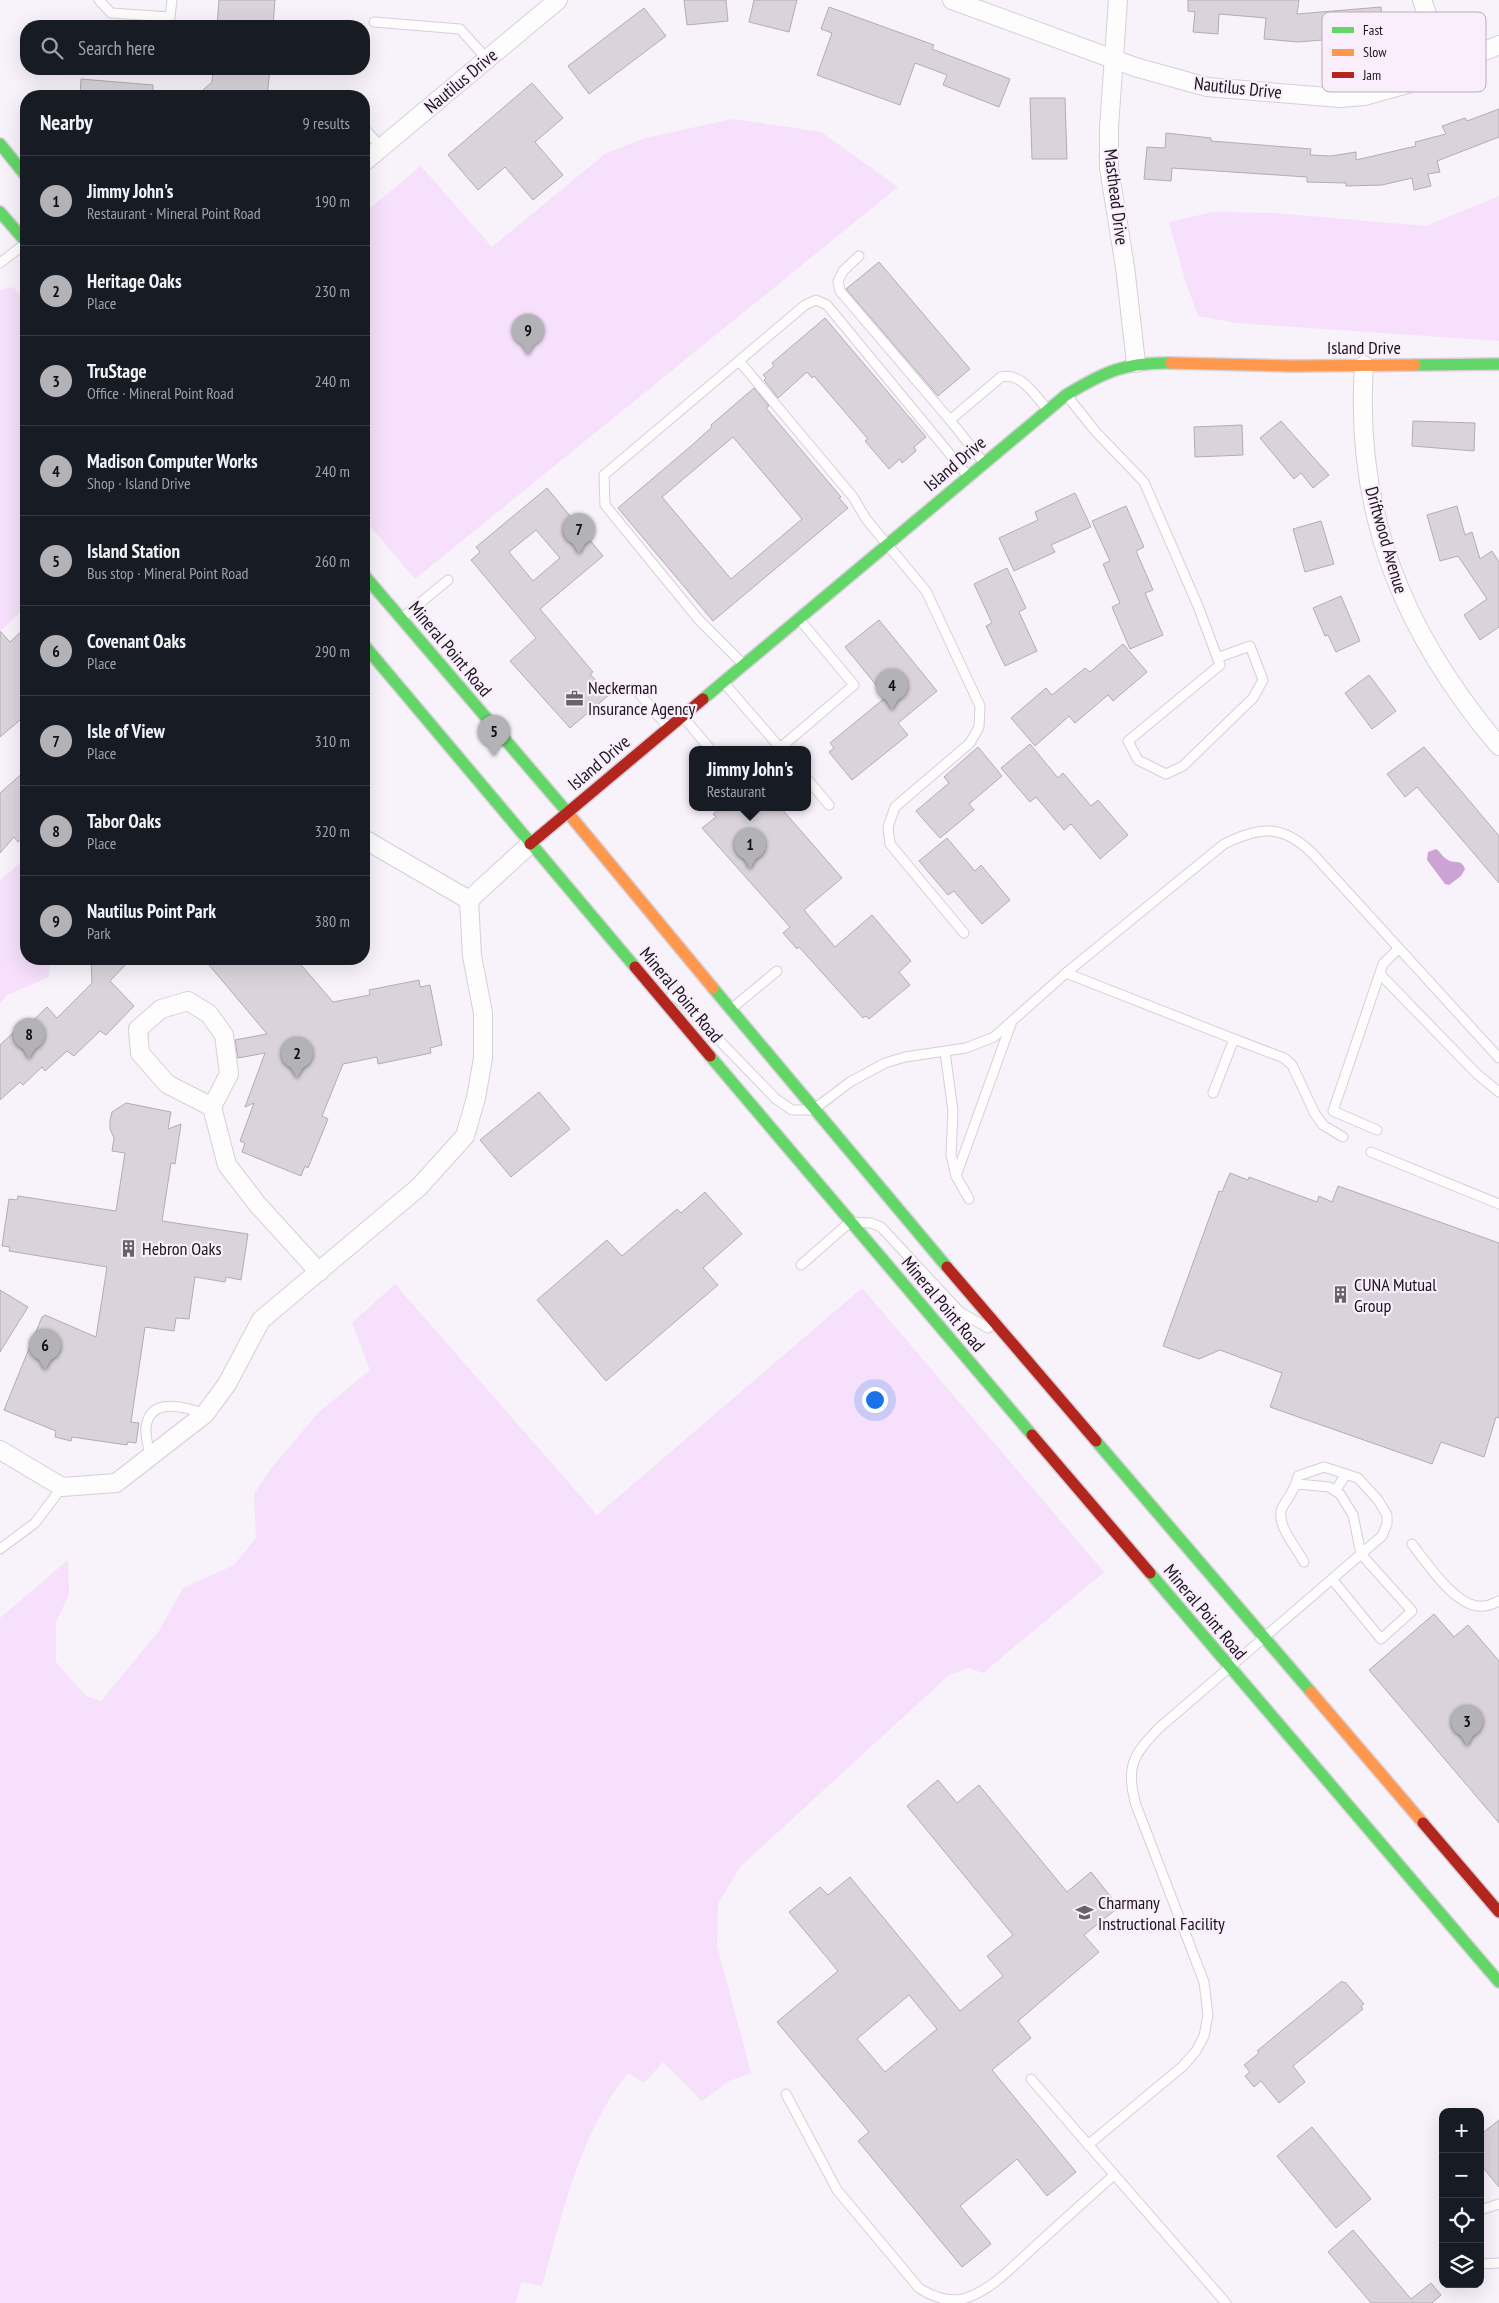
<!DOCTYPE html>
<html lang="en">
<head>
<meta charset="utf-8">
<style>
  body { margin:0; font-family:"PT Sans Narrow",sans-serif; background:#20242c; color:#f1f3f6 }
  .controls { position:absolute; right:15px; bottom:15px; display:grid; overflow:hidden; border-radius:10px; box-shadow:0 5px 20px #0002 }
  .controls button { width:45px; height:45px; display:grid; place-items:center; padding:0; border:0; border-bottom:1px solid #363941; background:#171b24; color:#f1f3f6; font:25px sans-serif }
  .you { position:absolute; left:874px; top:1399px; width:18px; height:18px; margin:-12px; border:4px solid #fff; border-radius:50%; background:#1a73e8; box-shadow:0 0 0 8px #1a73e833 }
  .badge { display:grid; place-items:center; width:32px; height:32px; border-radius:50%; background:#b3b2b7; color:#111; font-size:16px; font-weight:700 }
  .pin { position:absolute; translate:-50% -41px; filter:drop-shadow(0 1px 2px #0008) }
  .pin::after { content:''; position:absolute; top:26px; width:18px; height:15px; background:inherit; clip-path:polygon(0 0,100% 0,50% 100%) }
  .popup { position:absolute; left:689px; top:746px; width:122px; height:65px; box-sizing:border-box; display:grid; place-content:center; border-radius:10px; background:#171b24; filter:drop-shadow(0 1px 4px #0005); font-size:16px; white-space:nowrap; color:#9ea1a6 }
  .popup b { font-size:19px; color:#f1f3f6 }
  .popup::after { content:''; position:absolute; left:50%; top:100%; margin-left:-10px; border:10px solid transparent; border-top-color:#171b24 }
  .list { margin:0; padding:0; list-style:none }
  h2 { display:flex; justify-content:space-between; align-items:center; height:65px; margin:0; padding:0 20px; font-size:21px }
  h2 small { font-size:16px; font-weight:400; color:#9ea1a6 }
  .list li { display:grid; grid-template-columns:32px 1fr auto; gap:15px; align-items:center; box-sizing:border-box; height:90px; padding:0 20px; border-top:1px solid #363941 }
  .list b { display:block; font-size:19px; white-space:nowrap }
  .list p { margin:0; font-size:16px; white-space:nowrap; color:#9ea1a6 }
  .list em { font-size:16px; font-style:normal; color:#9ea1a6 }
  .icon { flex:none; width:28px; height:28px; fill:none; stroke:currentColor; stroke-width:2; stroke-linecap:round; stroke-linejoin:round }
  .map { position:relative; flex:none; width:1499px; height:2303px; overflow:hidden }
  .search { position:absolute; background:#171b24; box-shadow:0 5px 20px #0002; left:20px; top:20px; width:350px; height:55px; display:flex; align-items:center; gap:12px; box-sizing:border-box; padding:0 18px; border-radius:20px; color:#9ea1a6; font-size:19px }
  .panel { position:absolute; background:#171b24; box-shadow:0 5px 20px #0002; left:20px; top:90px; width:350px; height:875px; border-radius:20px }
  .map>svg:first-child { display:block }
</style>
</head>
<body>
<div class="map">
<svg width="1499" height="2303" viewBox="0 0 1499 2303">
  <rect width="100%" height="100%" fill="#f8f2fa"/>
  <!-- green -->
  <g fill="#f6e0fb">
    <path d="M733 119 821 132 898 187 415 579 364 519V213L421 166 492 247 605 154 645 138Z"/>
    <path d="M1499 196V341L1237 323 1198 316 1185 280 1169 222 1213 212 1273 213 1426 226Z"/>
    <path d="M13 287 26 303V607L0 631V290Z"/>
    <path d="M26 858V959H50L49 977 7 995 0 1004V880Z"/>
    <path d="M395 1284 597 1515 862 1288 1104 1572 983 1673 969 1668 949 1675 740 1867 718 1904 717 1945 751 2073 729 2081 702 2101 663 2062 644 2083 628 2073C580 2132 562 2214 542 2286L521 2282 516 2303H0V1618L68 1560 69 1594 56 1623V1662L86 1696 101 1701 159 1631 183 1588 234 1565 256 1538 254 1494 272 1467 319 1412 370 1370 352 1323Z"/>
  </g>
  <!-- water -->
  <path fill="#cda3d6" d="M1436 849C1441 852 1443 858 1448 860 1455 864 1462 859 1465 869L1461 876 1449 885 1445 884 1427 860 1428 852Z"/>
  <!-- building -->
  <g fill="#dad3db" stroke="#b2acb3" fill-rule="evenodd">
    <path d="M219 0H275L273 26H217Z"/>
    <path d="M684 0H726L728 21 687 25Z"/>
    <path d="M754 0H797L789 32 749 22Z"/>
    <path d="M1188 0H1299L1297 14 1381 7 1383 31 1359 33V37L1298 42 1264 39 1266 18 1219 14 1218 34 1193 32 1195 12 1188 11Z"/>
    <path d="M829 7 934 45 932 49 1010 79 999 107 943 85 947 75 915 63 900 105 817 75 832 33 821 29Z"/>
    <path d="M644 8 666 36 589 94 568 66Z"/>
    <path d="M213 69H270L267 96H196L212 82Z"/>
    <path d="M81 79 153 85V96H80Z"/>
    <path d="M532 83 563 118 535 142 563 175 533 200 505 167 478 190 448 155Z"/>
    <path d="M1030 98H1065L1067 159H1032Z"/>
    <path d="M1499 109V137L1437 161 1440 172 1428 174 1431 186 1414 190 1412 178 1382 185 1346 186V183L1307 182V177L1172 168 1171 181 1144 179 1147 147 1165 148 1166 133 1211 138V141L1311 149 1310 155 1331 156 1356 152V160L1416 146 1415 142 1446 134 1442 126 1465 118 1467 121Z"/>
    <path d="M879 262 970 369 938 396 846 289Z"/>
    <path d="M825 318 926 437 914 447 916 451 902 463 900 459 889 469 865 441 868 439 814 376 812 378 807 372 778 398 764 380 766 378 763 375 774 366 772 363Z"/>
    <path d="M754 388 769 406 766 408 841 497 839 498 848 508 713 621 618 508 691 446 712 427 711 425ZM733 437 802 519 731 579 662 497Z"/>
    <path d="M1281 421 1329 475 1313 488 1301 473 1294 479 1260 438Z"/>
    <path d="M1413 421 1475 423 1474 451 1412 446Z"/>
    <path d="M1242 425 1243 455 1195 457 1194 427Z"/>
    <path d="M547 488 603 556 540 609 593 672 590 674 609 695 570 728 510 661 536 638 471 560 480 552 476 547ZM536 530 560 558 533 581 509 552Z"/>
    <path d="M1075 493 1091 527 1051 545 1055 552 1014 571 999 538 1038 520 1035 512Z"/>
    <path d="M1126 506 1144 547 1136 551 1153 590 1145 593 1163 635 1130 649 1112 607 1120 603 1103 564 1110 561 1092 521Z"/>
    <path d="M1457 506 1465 535 1472 532 1480 559 1492 551 1499 562V627L1480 640 1464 615 1487 599 1458 556 1440 561 1427 515Z"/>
    <path d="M1321 521 1334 564 1305 572 1293 529Z"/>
    <path d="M1007 568 1026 608 1019 612 1037 651 1005 666 986 626 992 623 974 584Z"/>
    <path d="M1341 596 1360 641 1336 652 1328 635 1325 636 1313 608Z"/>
    <path d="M879 620 937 691 898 723 908 735 852 780 829 752 834 748 830 743 886 697 845 647Z"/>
    <path d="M26 627V715L0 737V631L10 642Z"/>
    <path d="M1123 644 1147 672 1113 701 1108 695 1075 723 1069 716 1035 746 1011 718 1046 688 1052 695 1085 668 1090 672Z"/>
    <path d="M1369 675 1396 711 1372 729 1345 693Z"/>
    <path d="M1030 744 1058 778 1063 773 1091 806 1098 800 1128 835 1100 859 1071 824 1064 830 1036 797 1030 802 1001 768Z"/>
    <path d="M978 747 1002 776 969 804 974 810 940 838 916 811 949 783 944 777Z"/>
    <path d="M1424 747 1499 836V883L1417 787 1405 797 1387 774Z"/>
    <path d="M26 770V835L18 842 14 837 0 853V793Z"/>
    <path d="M721 808H781L842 878 804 910 835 947 872 915 911 961 899 972 910 985 869 1019 866 1016 863 1018 799 947 797 949 783 933 790 927 702 828 716 817 713 814Z"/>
    <path d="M947 838 975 871 981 865 1010 900 982 924 954 891 948 895 919 861Z"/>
    <path d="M91 959H131L110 981 134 1006 106 1035 100 1031 74 1056 67 1051 45 1071 42 1067 23 1085 20 1082 0 1100V1045L17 1029 20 1033 47 1007 57 1018 92 983Z"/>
    <path d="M204 959H296L333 1002 370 995 369 990 419 980 420 987 430 985 442 1045 430 1048 431 1053 378 1064 377 1057 343 1064 322 1116 328 1119 308 1168 305 1166 301 1176 242 1152 245 1143 240 1141 254 1103 245 1107 265 1053 238 1058 235 1040 267 1034Z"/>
    <path d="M539 1092 570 1129 511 1177 480 1140Z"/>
    <path d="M126 1103 171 1112 168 1129 181 1124 175 1164 171 1163 162 1221 248 1234 241 1280 226 1277 225 1282 195 1277 189 1319 176 1318 174 1331 145 1327 131 1422 139 1423 136 1443 128 1442 127 1445 72 1437 71 1441 55 1437 56 1431 4 1410 42 1317 45 1315 96 1337 107 1267 9 1251 10 1247 2 1246 9 1199 17 1200 18 1196 116 1211 125 1153 112 1151 114 1138 110 1129V1120L112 1112Z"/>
    <path d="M1230 1173 1248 1180 1249 1177 1317 1202 1319 1196 1332 1202 1338 1186 1499 1243V1418L1496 1417 1484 1457 1441 1442 1432 1464 1270 1407 1282 1373 1220 1350 1199 1359 1163 1346 1219 1191 1222 1192Z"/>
    <path d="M705 1192 742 1234 703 1268 718 1285 606 1381 537 1300 607 1240 622 1256 677 1209 681 1213Z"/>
    <path d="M0 1290 28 1307 0 1352Z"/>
    <path d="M1434 1614 1454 1637 1468 1625 1499 1661V1823L1369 1670Z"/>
    <path d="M938 1780 957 1803 979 1785 1067 1892 1091 1872 1119 1907 1084 1935 1099 1952 1018 2021 1031 2038 992 2070 1076 2172 1047 2196 1017 2159 960 2206 991 2244 962 2267 858 2141 869 2132 777 2022 838 1971 789 1912 820 1887 828 1895 850 1877 960 2011 1003 1976 987 1956 1013 1935 907 1806ZM909 1995 937 2029 885 2072 857 2039Z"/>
    <path d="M1342 1981 1344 1983 1345 1982 1364 2004 1361 2006 1363 2009 1293 2066 1305 2082 1279 2103 1261 2081 1254 2087 1245 2076 1250 2072 1244 2065 1259 2053 1257 2051Z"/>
    <path d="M1499 2120V2187L1480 2164V2135Z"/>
    <path d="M1312 2127 1371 2199 1336 2228 1277 2156Z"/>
    <path d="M1353 2230 1411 2299 1431 2283 1441 2295 1432 2303H1371L1328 2252Z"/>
  </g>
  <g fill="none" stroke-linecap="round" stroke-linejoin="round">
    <defs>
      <g id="lane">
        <path d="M99 0 111 13 170 17 172 0"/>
        <path d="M374 22 460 29 487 59"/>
        <path d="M364 128 381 147"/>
        <path d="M859 256 843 271 838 281 840 291 950 420"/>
        <path d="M0 263 26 243"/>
        <path d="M740 362 853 497 866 519 926 591 980 706 979 727 970 743 895 807 888 827 890 844 964 933"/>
        <path d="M1068 397 1096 432 1144 482 1198 606 1220 665 1128 741 1138 760 1166 774 1183 766 1253 698 1263 680 1250 646 1217 658"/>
        <path d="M984 463 950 420 1001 377C1022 372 1035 396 1048 410"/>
        <path d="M403 617 448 580"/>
        <path d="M743 664 699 620 605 505 604 475 805 305 816 300 827 305 968 476"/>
        <path d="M724 683 782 750"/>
        <path d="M638 692 667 726"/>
        <path d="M684 718 711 750"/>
        <path d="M780 748 854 685 800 620"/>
        <path d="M808 780 829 805"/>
        <path d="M1066 973 1234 1039 1213 1093"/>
        <path d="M1380 974 1477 1074 1499 1092"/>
        <path d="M672 994 684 1004 776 1099 792 1110H813L850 1082 885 1063 905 1057 966 1048 994 1037 1066 973 1224 844C1260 826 1283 824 1313 854L1499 1058"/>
        <path d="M731 1009 777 971"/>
        <path d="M1234 1039 1284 1058 1292 1065 1315 1114 1323 1125 1343 1137"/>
        <path d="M945 1052 953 1111 951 1155 956 1176 969 1199"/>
        <path d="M1377 1130 1333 1111 1383 964 1398 949"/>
        <path d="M1371 1152 1499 1204"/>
        <path d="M956 1176 1012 1021"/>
        <path d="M801 1265 850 1222 871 1223 881 1227 960 1312 988 1328"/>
        <path d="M150 1458C149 1448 145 1436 146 1427 150 1396 186 1407 205 1414"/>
        <path d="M1297 1484 1329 1487 1340 1494 1353 1515 1361 1554 1412 1611 1381 1639 1332 1579"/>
        <path d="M1335 1491 1346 1474"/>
        <path d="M1412 1544C1427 1563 1457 1610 1484 1606 1489 1606 1494 1603 1499 1601"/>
        <path d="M0 1549 35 1523 62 1487"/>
        <path d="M1031 2079 1226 2303"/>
        <path d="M786 2094 837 2190 919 2288C933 2297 950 2303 966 2298 991 2290 1012 2267 1031 2250 1058 2225 1086 2200 1114 2175"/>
        <path d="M1088 2145 1183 2066 1196 2051 1204 2036 1208 2015 1204 1982 1136 1805C1125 1767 1133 1755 1159 1728L1382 1536 1387 1524V1515L1378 1500 1358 1478 1324 1467 1298 1476C1296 1489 1288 1497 1282 1508 1275 1524 1297 1548 1304 1562"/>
        <path d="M1480 2210 1499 2204"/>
        <path d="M1480 2264 1499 2263"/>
      </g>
      <g id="street">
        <path d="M952 0 1135 67 1207 87 1340 98 1364 96 1407 84 1499 45"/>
        <path d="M1118 0 1109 127V168L1125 267 1136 363"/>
        <path d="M1422 0 1433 31 1450 66"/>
        <path d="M364 162 558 0"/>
        <path d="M1364 365C1354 514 1404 634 1499 746"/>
        <path d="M364 839 469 900"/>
        <path d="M188 1001 209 1014 224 1035 229 1074 212 1107 167 1084 140 1053 138 1029 161 1009Z"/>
        <path d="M212 1107 227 1165 258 1205 319 1272"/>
        <path d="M0 1450 62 1487 116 1483 205 1414 227 1384 261 1320 419 1187 465 1136 476 1098 483 1058V1013L472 956 469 900 530 844"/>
      </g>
      <g id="fast">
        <path d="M0 144 26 176"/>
        <path d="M0 212 26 242"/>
        <path d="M1415 365 1499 364"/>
        <path d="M364 575 568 813"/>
        <path d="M364 645 635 967"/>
        <path d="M703 699 1066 395C1104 372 1125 362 1171 363"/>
        <path d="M713 988 947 1267"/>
        <path d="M710 1056 1032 1435"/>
        <path d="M1096 1441 1311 1692"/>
        <path d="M1150 1573 1499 1982"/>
      </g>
      <g id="slow">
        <path d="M1171 363 1292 366 1415 365"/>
        <path d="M568 813 713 988"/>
        <path d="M1311 1692 1423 1823"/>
      </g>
      <g id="jam">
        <path d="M530 844 703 699"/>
        <path d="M635 967 710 1056"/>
        <path d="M947 1267 1096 1441"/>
        <path d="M1032 1435 1150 1573"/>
        <path d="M1423 1823 1499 1912"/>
      </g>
    </defs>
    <!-- lane casing -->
    <use href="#lane" stroke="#d6cfd7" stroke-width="11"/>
    <!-- street casing -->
    <use href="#street" stroke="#d6cfd7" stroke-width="20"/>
    <!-- fast casing -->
    <use href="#fast" stroke="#d6cfd7" stroke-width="14"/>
    <!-- slow casing -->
    <use href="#slow" stroke="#d6cfd7" stroke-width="14"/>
    <!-- jam casing -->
    <use href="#jam" stroke="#d6cfd7" stroke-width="14"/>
    <!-- lane -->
    <use href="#lane" stroke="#fefdfe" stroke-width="9"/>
    <!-- street -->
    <use href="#street" stroke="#fefdfe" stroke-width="18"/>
    <!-- fast -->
    <use href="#fast" stroke="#63d668" stroke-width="11"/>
    <!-- slow -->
    <use href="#slow" stroke="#ff974d" stroke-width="11"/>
    <!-- jam -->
    <use href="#jam" stroke="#b3261e" stroke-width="11"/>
  </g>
  <!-- icons -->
  <defs>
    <symbol id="office-bare" viewBox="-9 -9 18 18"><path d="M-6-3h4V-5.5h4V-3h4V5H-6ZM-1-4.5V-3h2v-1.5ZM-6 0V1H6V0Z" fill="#68626a" stroke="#faeefd" stroke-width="2.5" paint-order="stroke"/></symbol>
    <symbol id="building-bare" viewBox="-9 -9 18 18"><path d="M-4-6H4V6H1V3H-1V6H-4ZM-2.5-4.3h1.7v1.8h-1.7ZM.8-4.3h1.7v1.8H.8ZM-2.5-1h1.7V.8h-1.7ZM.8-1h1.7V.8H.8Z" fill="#68626a" stroke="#faeefd" stroke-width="2.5" paint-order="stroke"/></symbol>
    <symbol id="university-bare" viewBox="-9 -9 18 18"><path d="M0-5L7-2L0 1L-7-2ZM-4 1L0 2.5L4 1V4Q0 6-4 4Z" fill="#68626a" stroke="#faeefd" stroke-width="2.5" paint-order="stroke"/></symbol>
  </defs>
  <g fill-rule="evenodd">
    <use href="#office-bare" x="562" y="686" width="25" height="25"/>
    <use href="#building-bare" x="116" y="1236" width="25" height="25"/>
    <use href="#building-bare" x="1328" y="1282" width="25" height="25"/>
    <use href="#university-bare" x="1072" y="1900" width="25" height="25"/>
  </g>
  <g text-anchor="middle" stroke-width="4.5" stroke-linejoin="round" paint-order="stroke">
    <!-- street labels -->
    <g font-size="18" fill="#1a141c" stroke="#faeefd">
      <text transform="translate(461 81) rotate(-40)" y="6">Nautilus Drive</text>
      <text transform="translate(1238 88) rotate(6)" y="6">Nautilus Drive</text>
      <text transform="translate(1116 197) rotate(83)" y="6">Masthead Drive</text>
      <text x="1364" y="354">Island Drive</text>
      <text transform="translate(955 464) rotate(-40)" y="6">Island Drive</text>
      <text transform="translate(1386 540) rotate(74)" y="6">Driftwood Avenue</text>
      <text transform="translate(450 649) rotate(50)" y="6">Mineral Point Road</text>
      <text transform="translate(599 763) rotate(-40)" y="6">Island Drive</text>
      <text transform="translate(681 995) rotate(50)" y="6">Mineral Point Road</text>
      <text transform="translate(943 1304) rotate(50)" y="6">Mineral Point Road</text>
      <text transform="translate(1205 1612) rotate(50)" y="6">Mineral Point Road</text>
    </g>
    <!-- poi labels -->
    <g font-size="18" fill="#1a141c" stroke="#faeefd" text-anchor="start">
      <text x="588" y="694">Neckerman<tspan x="588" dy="21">Insurance Agency</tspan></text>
      <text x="142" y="1255">Hebron Oaks</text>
      <text x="1354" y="1291">CUNA Mutual<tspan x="1354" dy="21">Group</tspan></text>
      <text x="1098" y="1909">Charmany<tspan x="1098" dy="21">Instructional Facility</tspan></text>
    </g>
  </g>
  <!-- legend -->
  <rect x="1322" y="12" width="164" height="80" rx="8" fill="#faeefd" stroke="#b7adba" stroke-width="1"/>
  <rect x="1332" y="27" width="22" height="6" fill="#63d668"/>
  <rect x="1332" y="49" width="22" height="7" fill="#ff974d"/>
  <rect x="1332" y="72" width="22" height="6" fill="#b3261e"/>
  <g font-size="14" fill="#1a141c">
    <text x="1363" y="35">Fast</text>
    <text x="1363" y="57">Slow</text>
    <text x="1363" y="80">Jam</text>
  </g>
</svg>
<div class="controls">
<button>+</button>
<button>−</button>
<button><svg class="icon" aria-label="locate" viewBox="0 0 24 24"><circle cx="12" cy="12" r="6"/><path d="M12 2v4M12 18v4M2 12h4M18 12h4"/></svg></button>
<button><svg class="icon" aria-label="layers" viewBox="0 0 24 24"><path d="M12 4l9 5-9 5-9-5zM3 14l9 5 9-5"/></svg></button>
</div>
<div class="you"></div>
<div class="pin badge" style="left:750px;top:869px">1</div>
<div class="popup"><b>Jimmy John's</b>Restaurant</div>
<div class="pin badge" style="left:297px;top:1078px">2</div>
<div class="pin badge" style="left:1467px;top:1746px">3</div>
<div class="pin badge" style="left:892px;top:710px">4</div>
<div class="pin badge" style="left:494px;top:756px">5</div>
<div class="pin badge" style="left:45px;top:1370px">6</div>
<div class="pin badge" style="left:579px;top:554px">7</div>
<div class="pin badge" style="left:29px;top:1059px">8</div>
<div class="pin badge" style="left:528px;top:355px">9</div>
<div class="search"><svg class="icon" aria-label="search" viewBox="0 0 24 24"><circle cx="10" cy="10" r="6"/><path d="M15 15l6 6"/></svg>Search here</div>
<section class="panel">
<h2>Nearby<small>9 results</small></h2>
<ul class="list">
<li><span class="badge">1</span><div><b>Jimmy John's</b><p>Restaurant · Mineral Point Road</p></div><em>190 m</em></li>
<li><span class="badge">2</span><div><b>Heritage Oaks</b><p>Place</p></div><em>230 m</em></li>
<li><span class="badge">3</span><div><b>TruStage</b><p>Office · Mineral Point Road</p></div><em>240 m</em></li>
<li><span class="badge">4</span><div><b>Madison Computer Works</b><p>Shop · Island Drive</p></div><em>240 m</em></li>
<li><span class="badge">5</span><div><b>Island Station</b><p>Bus stop · Mineral Point Road</p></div><em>260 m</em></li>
<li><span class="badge">6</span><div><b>Covenant Oaks</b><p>Place</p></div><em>290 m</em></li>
<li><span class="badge">7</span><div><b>Isle of View</b><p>Place</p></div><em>310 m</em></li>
<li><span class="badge">8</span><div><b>Tabor Oaks</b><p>Place</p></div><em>320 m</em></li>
<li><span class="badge">9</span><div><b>Nautilus Point Park</b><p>Park</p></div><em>380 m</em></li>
</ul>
</section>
</div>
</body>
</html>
